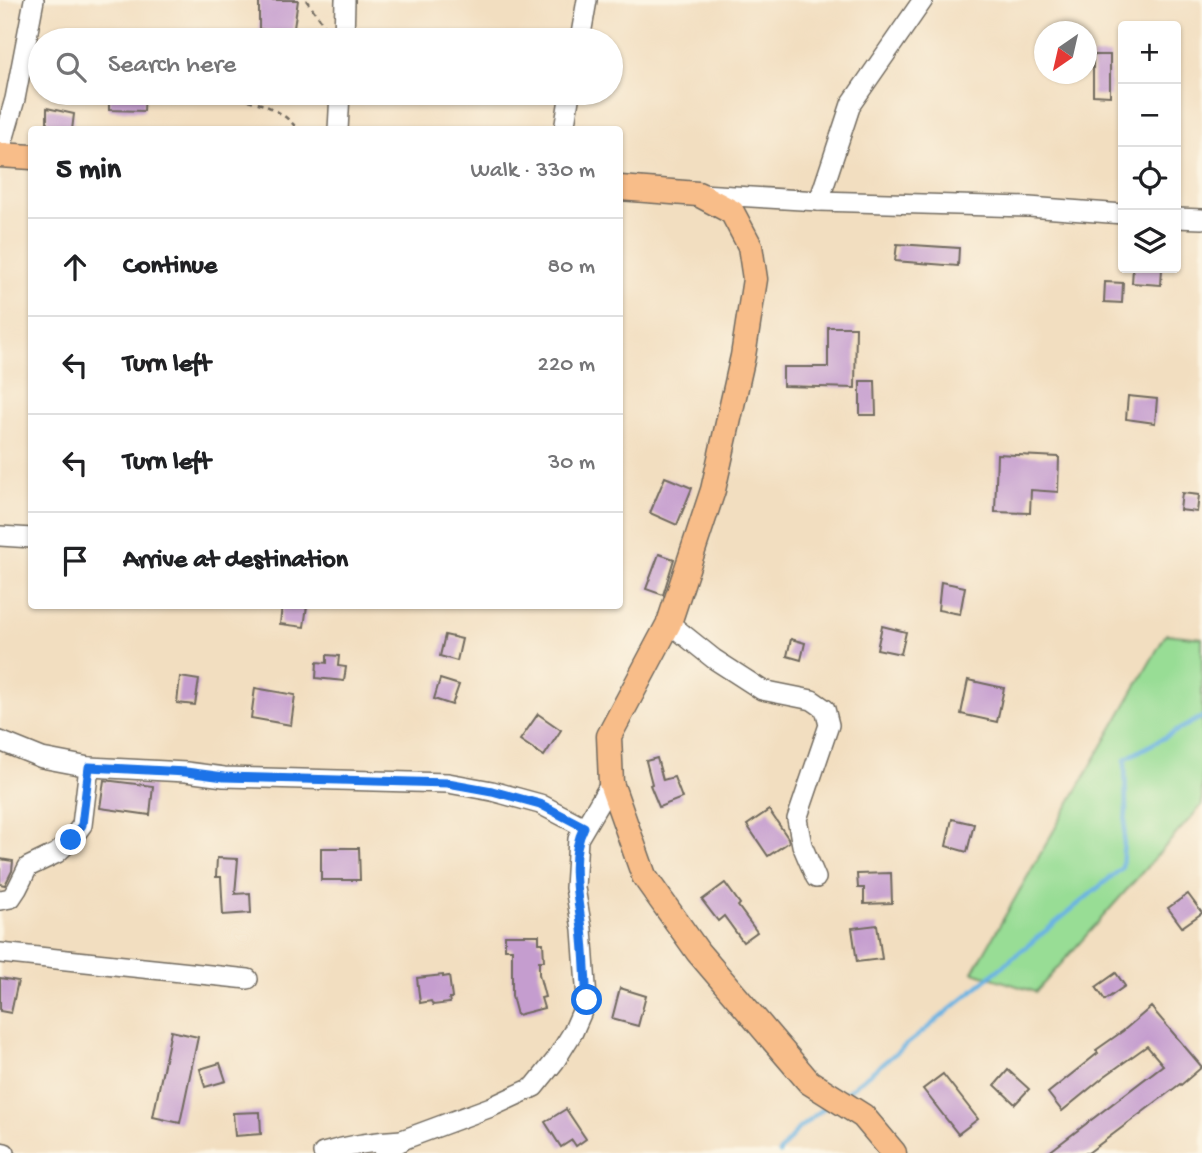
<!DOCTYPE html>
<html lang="en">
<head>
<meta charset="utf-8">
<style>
  body { margin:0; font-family:"Gochi Hand",sans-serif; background:#f2f2f2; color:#202124 }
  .controls { position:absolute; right:21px; top:21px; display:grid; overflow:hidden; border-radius:7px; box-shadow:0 2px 5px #0004 }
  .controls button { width:63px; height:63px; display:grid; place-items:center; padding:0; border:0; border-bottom:2px solid #e0e0e0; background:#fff; color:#202124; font:35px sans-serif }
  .compass { position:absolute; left:1034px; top:21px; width:63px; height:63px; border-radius:50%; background:#fff; box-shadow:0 2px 5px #0004; rotate:214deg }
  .stop { position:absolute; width:21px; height:21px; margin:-16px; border:5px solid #1a73e8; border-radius:50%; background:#fff }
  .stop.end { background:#1a73e8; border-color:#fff; box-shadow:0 2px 7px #0008 }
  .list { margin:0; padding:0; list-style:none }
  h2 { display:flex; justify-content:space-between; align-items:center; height:91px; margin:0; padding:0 28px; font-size:30px }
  h2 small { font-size:23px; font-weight:400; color:#757577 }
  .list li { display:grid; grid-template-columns:46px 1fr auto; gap:21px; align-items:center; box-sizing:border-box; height:98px; padding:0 28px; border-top:2px solid #e0e0e0 }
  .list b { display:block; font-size:26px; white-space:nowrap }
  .list em { font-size:23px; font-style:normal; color:#757577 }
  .icon { flex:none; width:38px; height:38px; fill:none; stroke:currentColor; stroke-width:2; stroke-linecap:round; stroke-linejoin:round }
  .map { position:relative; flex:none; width:1202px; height:1153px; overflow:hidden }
  .search { position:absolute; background:#fff; box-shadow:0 2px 5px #0004; left:28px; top:28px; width:595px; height:77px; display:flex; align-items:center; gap:18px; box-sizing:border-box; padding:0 24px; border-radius:38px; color:#757577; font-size:26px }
  .panel { position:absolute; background:#fff; box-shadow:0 2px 5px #0004; left:28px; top:126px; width:595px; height:483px; border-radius:7px }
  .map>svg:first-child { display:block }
</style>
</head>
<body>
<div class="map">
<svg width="1202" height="1153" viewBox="0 0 1202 1153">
  <rect width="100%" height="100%" fill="#fcf5e5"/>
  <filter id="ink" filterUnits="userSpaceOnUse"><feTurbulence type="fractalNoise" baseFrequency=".0143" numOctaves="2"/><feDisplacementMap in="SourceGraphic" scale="14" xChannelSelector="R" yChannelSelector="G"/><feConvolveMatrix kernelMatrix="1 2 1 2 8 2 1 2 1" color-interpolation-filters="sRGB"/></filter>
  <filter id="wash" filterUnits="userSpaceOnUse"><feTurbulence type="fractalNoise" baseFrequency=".00686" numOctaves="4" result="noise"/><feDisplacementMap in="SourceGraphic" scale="28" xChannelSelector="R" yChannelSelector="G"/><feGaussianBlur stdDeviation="1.57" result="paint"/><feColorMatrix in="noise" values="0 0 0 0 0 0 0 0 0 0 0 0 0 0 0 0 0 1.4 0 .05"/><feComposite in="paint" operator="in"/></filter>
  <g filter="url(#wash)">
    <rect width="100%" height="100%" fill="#f2dec0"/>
    <!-- green -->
    <path fill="#98dd95" stroke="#628460" stroke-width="2" d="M1166 634 1202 638V805L1036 992 973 972Z"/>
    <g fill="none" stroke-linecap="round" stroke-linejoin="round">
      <!-- stream -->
      <g stroke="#6ab3e2" stroke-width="4.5">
        <path d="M844 1094 920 1034 1122 868 1126 811 1125 759 1202 717"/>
        <path d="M779 1153 798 1129 828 1105"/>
      </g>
    </g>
    <g id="blocks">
      <!-- building -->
      <g fill="#c59dcf">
        <path d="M259 0H298L293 35 259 29Z"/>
        <path d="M1093 55H1110V96L1093 95Z"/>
        <path d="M109 93H145L144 111 109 110Z"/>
        <path d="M47 108 74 114 72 130H47Z"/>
        <path d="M897 244 959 248 958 266 895 261Z"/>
        <path d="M1133 268H1162L1161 285 1132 283Z"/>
        <path d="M1105 282 1123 283 1122 303 1104 302Z"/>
        <path d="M828 327H856L855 388 783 386V367H828Z"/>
        <path d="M860 381H875L876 415H860Z"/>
        <path d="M1128 396 1157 399 1155 423 1126 419Z"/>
        <path d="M997 454 1059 457 1058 492 1031 490 1030 513 995 512Z"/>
        <path d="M665 477 692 488 677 525 650 513Z"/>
        <path d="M1182 493 1199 495 1197 512 1180 510Z"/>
        <path d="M659 554 674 559 663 595 646 589Z"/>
        <path d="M941 582 965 587 960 614 938 610Z"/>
        <path d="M282 606H307L304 627 280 624Z"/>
        <path d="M882 626 906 632 901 654 877 649Z"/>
        <path d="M445 635 462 639 457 661 440 656Z"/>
        <path d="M791 639 805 643 801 660 787 656Z"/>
        <path d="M327 655 339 656 338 666 346 667 344 681 316 678 317 662 327 663Z"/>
        <path d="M180 677 199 680 195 705 177 703Z"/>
        <path d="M440 679 459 685 452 705 434 699Z"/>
        <path d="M968 680 1004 688 997 722 961 714Z"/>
        <path d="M255 688 295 695 291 725 251 718Z"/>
        <path d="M538 714 561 730 544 756 520 740Z"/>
        <path d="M657 758 663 780 674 777 682 798 659 807 650 785 652 784 646 761Z"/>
        <path d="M104 780 153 786 150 815 100 808Z"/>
        <path d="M769 810 788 838 789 842 768 856 747 825Z"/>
        <path d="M952 819 974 824 967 852 946 846Z"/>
        <path d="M321 848H359L360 880H321Z"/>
        <path d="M217 858 238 859 235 894 250 893 251 913 223 915 221 877H216Z"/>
        <path d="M0 859 13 861 12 871 5 885 0 884Z"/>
        <path d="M891 873 892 903 864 904V888H858L857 874Z"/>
        <path d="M725 883 740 904 738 906 757 932 743 942 724 916 718 921 702 900Z"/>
        <path d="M1188 894 1202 913 1182 927 1168 908Z"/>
        <path d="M877 925 882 959 857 962 852 928Z"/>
        <path d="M505 935H539V943H543L544 961H539V974L545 997 541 998 544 1008 517 1015 512 996V949H505Z"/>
        <path d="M1116 973 1125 986 1105 1000 1096 987Z"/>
        <path d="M443 975V977L449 976 452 998H449L450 1003 433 1005 431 1001 420 1003 417 978Z"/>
        <path d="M0 978 18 981 11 1013 0 1011Z"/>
        <path d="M620 988 646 996 638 1026 612 1019Z"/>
        <path d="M1151 1007 1202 1067 1181 1085 1180 1084 1088 1153H1048L1163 1065 1147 1046 1105 1076 1062 1111 1048 1093 1098 1053 1096 1050 1123 1031Z"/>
        <path d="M171 1031 198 1037 180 1123 153 1117Z"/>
        <path d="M220 1063 226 1081 205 1087 200 1069Z"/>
        <path d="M1008 1070 1029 1089 1015 1104 995 1085Z"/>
        <path d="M943 1074 978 1119 958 1134 923 1089Z"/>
        <path d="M566 1109 586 1139 576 1146 572 1140 561 1147 545 1122Z"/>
        <path d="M260 1112 261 1134 235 1136 233 1113Z"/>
      </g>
    </g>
  </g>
  <g filter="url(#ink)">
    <use href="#blocks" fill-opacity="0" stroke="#716a5f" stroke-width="2"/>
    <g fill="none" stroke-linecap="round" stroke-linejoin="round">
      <defs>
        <g id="minor">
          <path d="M344 40 345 0"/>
          <path d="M580 40 587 0"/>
          <path d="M338 130 340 93"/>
          <path d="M564 130 570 93"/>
          <path d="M0 151 15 99 34 0"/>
          <path d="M701 194 819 201 1029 207 1123 214"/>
          <path d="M819 201 851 104 923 0"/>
          <path d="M1176 218 1202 219"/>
          <path d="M0 536 32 538"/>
          <path d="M669 623 714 659 762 690 812 700 825 709 829 725 797 819 802 845 816 878"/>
          <path d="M0 741 42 758 89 767 186 772 224 777 448 783 492 791 540 804 584 827"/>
          <path d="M0 900 11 898 17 889 28 867 57 853 71 840 82 825 89 767"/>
          <path d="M0 953 248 979"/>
          <path d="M0 1152 5 1153"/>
          <path d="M323 1153C350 1145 375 1141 402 1140V1141"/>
          <path d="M384 1153 402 1140 491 1107 534 1087 555 1061 573 1032 587 1000 582 929 575 888 578 839 611 783"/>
        </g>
        <g id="major">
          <path d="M0 155 32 157"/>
          <path d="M620 188 698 194 732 212 750 246 755 279 743 356 713 490 669 623 609 736 611 783 644 876 698 952 809 1082 863 1116 894 1153"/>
        </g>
      </defs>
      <!-- minor casing -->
      <use href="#minor" stroke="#716a5f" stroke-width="22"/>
      <!-- major casing -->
      <use href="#major" stroke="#716a5f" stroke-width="27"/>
      <!-- path -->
      <g stroke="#716a5f" stroke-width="2.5" stroke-dasharray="5 5" stroke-linecap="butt">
        <path d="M306 0 326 27 329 29"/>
        <path d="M170 93C178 96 188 101 197 101 200 101 204 99 207 98 240 95 278 103 298 130"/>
      </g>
      <!-- minor -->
      <use href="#minor" stroke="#fff" stroke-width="19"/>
      <!-- major -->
      <use href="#major" stroke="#f8bd89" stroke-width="24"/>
    </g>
  </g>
  <g fill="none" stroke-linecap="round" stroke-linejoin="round" filter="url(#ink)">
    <!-- route -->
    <path stroke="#1a73e8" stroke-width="9" d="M71 840 82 825 89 767 186 772 224 777 448 783 492 791 540 804 584 827C568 859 578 896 582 929 585 953 585 977 587 1000"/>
  </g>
</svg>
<div class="controls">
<button>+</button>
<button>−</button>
<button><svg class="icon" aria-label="locate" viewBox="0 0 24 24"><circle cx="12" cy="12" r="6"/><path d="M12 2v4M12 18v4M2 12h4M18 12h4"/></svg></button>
<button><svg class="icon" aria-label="layers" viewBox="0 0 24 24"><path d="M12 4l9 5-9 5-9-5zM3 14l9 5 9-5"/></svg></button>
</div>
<svg class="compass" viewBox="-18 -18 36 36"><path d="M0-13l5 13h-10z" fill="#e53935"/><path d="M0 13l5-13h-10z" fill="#757577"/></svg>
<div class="stop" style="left:587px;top:1000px"></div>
<div class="stop end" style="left:71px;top:840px"></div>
<div class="search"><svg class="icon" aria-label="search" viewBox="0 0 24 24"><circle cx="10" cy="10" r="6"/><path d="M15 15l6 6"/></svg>Search here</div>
<section class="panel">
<h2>5 min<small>Walk · 330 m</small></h2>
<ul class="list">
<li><svg class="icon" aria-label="ahead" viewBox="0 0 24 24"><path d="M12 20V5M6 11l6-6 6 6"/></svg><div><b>Continue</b></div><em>80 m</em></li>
<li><svg class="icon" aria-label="left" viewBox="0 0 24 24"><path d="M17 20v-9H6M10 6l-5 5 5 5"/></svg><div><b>Turn left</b></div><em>220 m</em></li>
<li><svg class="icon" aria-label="left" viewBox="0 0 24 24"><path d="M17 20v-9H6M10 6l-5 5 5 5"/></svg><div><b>Turn left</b></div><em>30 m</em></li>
<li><svg class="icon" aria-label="arrive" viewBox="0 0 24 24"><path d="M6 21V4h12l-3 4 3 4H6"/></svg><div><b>Arrive at destination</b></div></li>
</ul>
</section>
</div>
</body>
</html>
